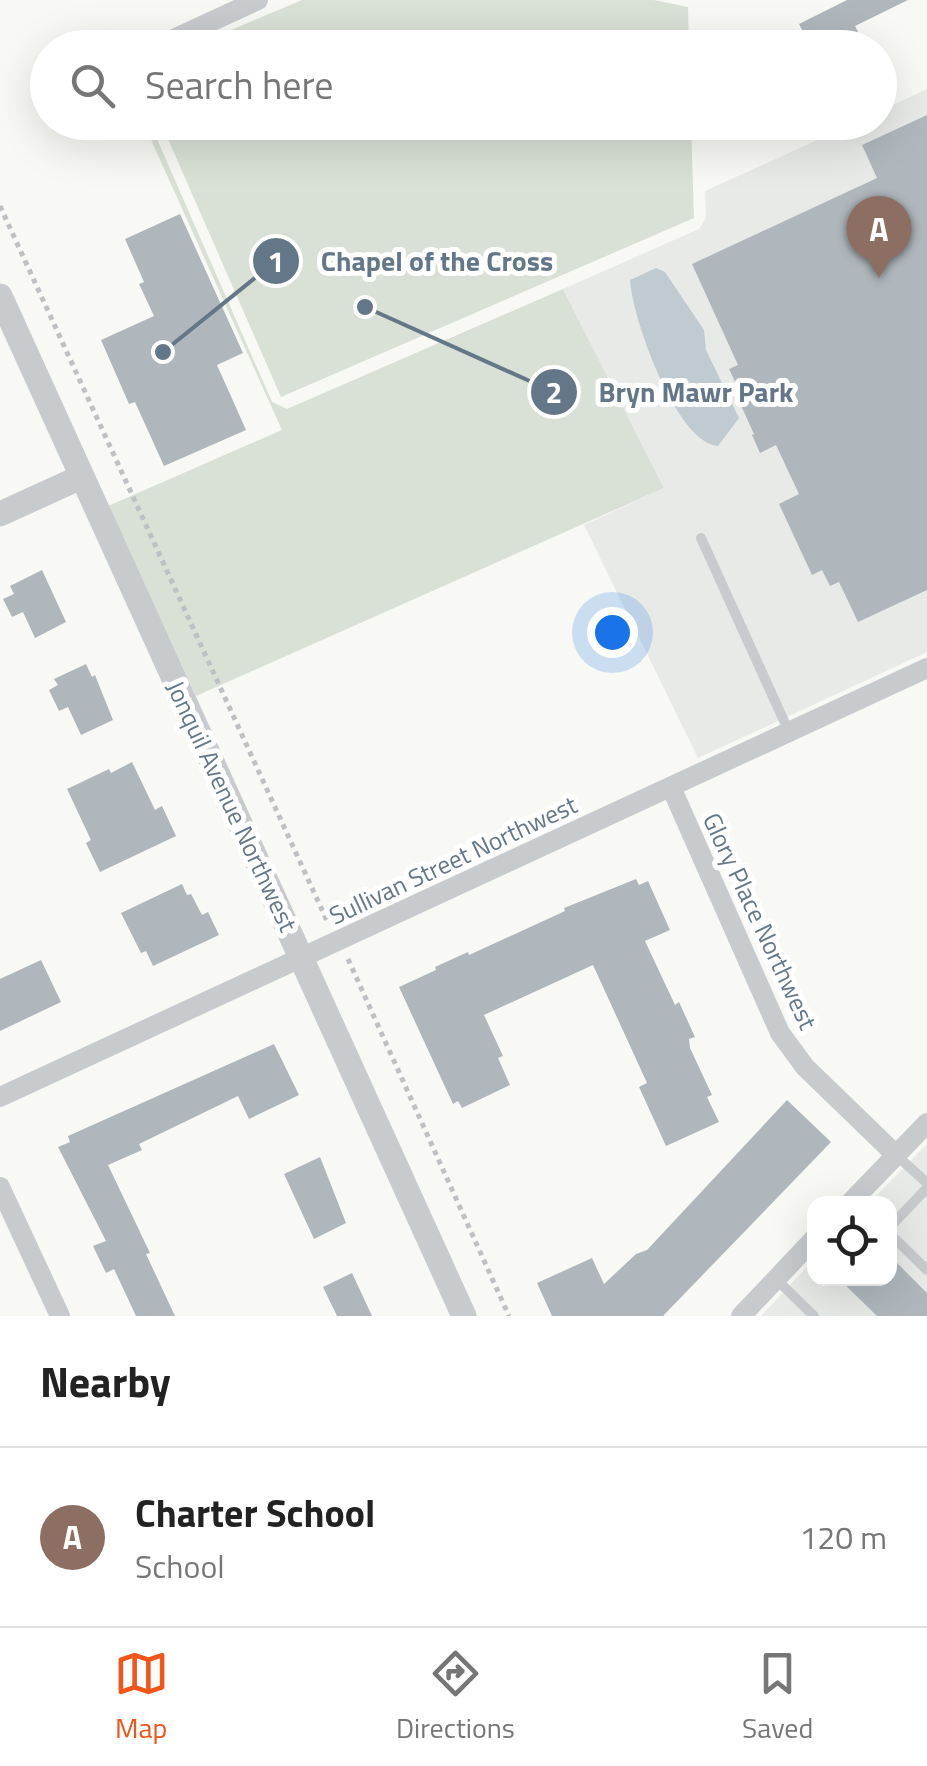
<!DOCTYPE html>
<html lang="en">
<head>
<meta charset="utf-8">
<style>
  body { margin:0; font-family:"Titillium Web",sans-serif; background:#f6f6f6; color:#222 }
  .controls { position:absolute; right:30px; bottom:30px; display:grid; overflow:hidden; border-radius:20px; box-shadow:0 10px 40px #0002 }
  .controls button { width:90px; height:90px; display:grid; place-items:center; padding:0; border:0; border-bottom:2px solid #e0e0e0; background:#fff; color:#222; font:50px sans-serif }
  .you { position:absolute; left:612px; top:632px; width:35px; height:35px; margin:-25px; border:8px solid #fff; border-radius:50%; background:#1a73e8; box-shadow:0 0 0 15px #1a73e833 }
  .badge { display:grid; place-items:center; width:65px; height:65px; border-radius:50%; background:#f35419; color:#fff; font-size:32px; font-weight:700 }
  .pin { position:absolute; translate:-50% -82px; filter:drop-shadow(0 2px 5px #0008) }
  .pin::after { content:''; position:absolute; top:52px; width:35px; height:30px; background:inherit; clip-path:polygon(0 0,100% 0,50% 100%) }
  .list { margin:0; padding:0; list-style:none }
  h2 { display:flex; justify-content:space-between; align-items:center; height:130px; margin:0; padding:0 40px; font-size:42px }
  h2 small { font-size:32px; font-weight:400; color:#767676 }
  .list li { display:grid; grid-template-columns:65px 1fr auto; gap:30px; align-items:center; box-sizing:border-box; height:180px; padding:0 40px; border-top:2px solid #e0e0e0 }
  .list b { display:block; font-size:38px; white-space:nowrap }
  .list p { margin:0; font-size:32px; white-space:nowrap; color:#767676 }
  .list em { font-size:32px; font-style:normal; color:#767676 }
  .icon { flex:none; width:55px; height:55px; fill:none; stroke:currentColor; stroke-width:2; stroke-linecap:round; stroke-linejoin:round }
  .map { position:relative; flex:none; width:927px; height:1316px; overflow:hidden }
  .search { position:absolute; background:#fff; box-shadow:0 10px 40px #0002; left:30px; right:30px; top:30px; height:110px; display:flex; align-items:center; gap:25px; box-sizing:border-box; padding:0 35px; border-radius:55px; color:#767676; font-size:38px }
  .sheet { height:310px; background:#fff }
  nav { display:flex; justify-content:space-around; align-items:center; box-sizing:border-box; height:140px; border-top:2px solid #e0e0e0; background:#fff; font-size:28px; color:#767676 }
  nav a { display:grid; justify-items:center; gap:5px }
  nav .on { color:#f35419 }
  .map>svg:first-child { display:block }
</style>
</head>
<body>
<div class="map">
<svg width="927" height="1316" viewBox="0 0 927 1316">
  <rect width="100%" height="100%" fill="#f8f8f4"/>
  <!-- built -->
  <g fill="#e8eae8">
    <path d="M927 89V652L698 758 584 525 664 488 563 289 699 229 706 218 705 191 855 123 880 122V111Z"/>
    <path d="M927 1144V1316H761L814 1259V1278H890V1204L869 1203Z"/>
  </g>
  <!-- green -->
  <g fill="#d9e0d5">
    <path d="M302 0H654L688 7 689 47H191Z"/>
    <path d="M143 122 150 123 272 402 287 409 563 289 664 488 196 696 108 506 282 430Z"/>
    <path d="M161 123H691L694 218 281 397Z"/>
  </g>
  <!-- water -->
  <path fill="#c0cbd1" d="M656 268 665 272 704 330 706 350 739 418 718 446C676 443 632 317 630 280Z"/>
  <!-- building -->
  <g fill="#afb7bd">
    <path d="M847 0H908L855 26 859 34 851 38 856 48H811L799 24Z"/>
    <path d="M927 115V590L858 622 839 582 830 586 822 570 812 575 779 504 799 494 776 445 760 453 752 435 754 434 733 388 737 386 729 369 738 365 692 264 877 178 862 145Z"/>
    <path d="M180 214 243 353 217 365 246 430 164 466 135 402 129 404 101 340 154 316 139 284 144 282 125 239Z"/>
    <path d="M42 570 66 622 35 638 23 612 12 617 3 599 14 594 10 586Z"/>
    <path d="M86 664 92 677 95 675 113 720 81 735 68 707 59 711 49 690 58 685 54 679Z"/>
    <path d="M132 762 155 810 162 806 176 836 100 872 86 843 91 840 67 789 109 769 111 773Z"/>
    <path d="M636 879 639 885 648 881 670 930 645 941 675 1005 679 1002 695 1037 689 1039 690 1048 712 1095 707 1097 719 1122 666 1146 639 1087 647 1083 593 965 484 1015 503 1056 498 1058 510 1085 462 1108 458 1101 453 1104 399 987 436 970 435 967 468 952 469 955 565 911 564 908Z"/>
    <path d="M182 884 187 895 191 894 202 915 208 912 219 935 153 966 146 951 141 953 121 913Z"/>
    <path d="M41 960 61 1002 0 1031V979Z"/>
    <path d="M274 1044 299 1095 249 1119 238 1096 139 1144 142 1150 108 1165 150 1253 146 1254 175 1316H136L114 1269 106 1273 93 1246 106 1241 58 1147 70 1142 68 1136Z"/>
    <path d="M787 1100 831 1142 663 1316H552L537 1283 592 1258 604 1284 636 1254 647 1250Z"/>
    <path d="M320 1157 346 1223 314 1239 284 1174Z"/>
    <path d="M890 1256 927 1293V1316H877L838 1278H890Z"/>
    <path d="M352 1273 372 1316H337L323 1287Z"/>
  </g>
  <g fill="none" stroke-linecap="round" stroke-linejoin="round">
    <!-- path -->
    <g stroke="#bec1c3" stroke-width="5" stroke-dasharray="5 5" stroke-linecap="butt">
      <path d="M0 206 328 923"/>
      <path d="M348 959 509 1316"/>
    </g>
    <!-- service -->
    <g stroke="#c7cbce" stroke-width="10">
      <path d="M701 538 789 732"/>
      <path d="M896 1155 927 1183"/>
      <path d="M890 1227 927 1188"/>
      <path d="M890 1234 927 1270"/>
      <path d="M776 1279 814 1316"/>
    </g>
    <!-- minor -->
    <g stroke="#c7cbce" stroke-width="20">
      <path d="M154 48 258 0"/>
      <path d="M671 787 780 1033 805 1067 896 1155"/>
      <path d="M0 1097 927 668"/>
      <path d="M0 1187 60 1316"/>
      <path d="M849 1204 927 1123"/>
      <path d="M741 1316 814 1239"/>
    </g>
    <!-- tertiary -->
    <g stroke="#c7cbce" stroke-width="25">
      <path d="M0 296 464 1316"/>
      <path d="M0 514 81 477"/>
    </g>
  </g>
  <g text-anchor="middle" stroke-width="10" stroke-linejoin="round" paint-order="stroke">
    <!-- street labels -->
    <g font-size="25" fill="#647788" stroke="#fff">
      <text transform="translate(232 806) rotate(65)" y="9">Jonquil Avenue Northwest</text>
      <text transform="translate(453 860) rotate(-25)" y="9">Sullivan Street Northwest</text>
      <text transform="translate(760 921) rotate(65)" y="9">Glory Place Northwest</text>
    </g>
  </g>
  <!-- callouts -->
  <path fill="none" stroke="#647788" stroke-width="4" d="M163 352L276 261M365 307L554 392"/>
  <g fill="#647788" stroke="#fff" stroke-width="4">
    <circle cx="163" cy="352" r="10"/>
    <circle cx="365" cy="307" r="10"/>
    <circle cx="276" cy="261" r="25"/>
    <circle cx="554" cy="392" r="25"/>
  </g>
  <g font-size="30" text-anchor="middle" font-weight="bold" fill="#fff">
    <text x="276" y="272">1</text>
    <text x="554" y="403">2</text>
  </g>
  <g font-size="28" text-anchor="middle" font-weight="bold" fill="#647788" stroke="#fff" stroke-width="10" stroke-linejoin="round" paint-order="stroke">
    <text x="437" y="271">Chapel of the Cross</text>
    <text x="696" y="402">Bryn Mawr Park</text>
  </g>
</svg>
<div class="controls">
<button><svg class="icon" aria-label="locate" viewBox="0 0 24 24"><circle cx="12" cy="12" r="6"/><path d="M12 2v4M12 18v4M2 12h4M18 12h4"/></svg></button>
</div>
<div class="you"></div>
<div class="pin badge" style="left:879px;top:278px;background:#8d6e63">A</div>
<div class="search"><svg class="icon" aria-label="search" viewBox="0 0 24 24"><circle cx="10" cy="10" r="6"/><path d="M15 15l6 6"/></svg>Search here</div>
</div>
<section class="sheet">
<h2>Nearby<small></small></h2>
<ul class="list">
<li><span class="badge" style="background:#8d6e63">A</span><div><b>Charter School</b><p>School</p></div><em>120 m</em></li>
</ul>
</section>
<nav>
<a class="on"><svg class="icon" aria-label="map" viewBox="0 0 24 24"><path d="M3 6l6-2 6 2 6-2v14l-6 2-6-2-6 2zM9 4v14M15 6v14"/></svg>Map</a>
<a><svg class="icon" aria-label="directions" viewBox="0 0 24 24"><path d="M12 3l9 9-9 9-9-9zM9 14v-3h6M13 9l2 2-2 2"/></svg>Directions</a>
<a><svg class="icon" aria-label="saved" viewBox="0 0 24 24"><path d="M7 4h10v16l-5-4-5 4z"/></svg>Saved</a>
</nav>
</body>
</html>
